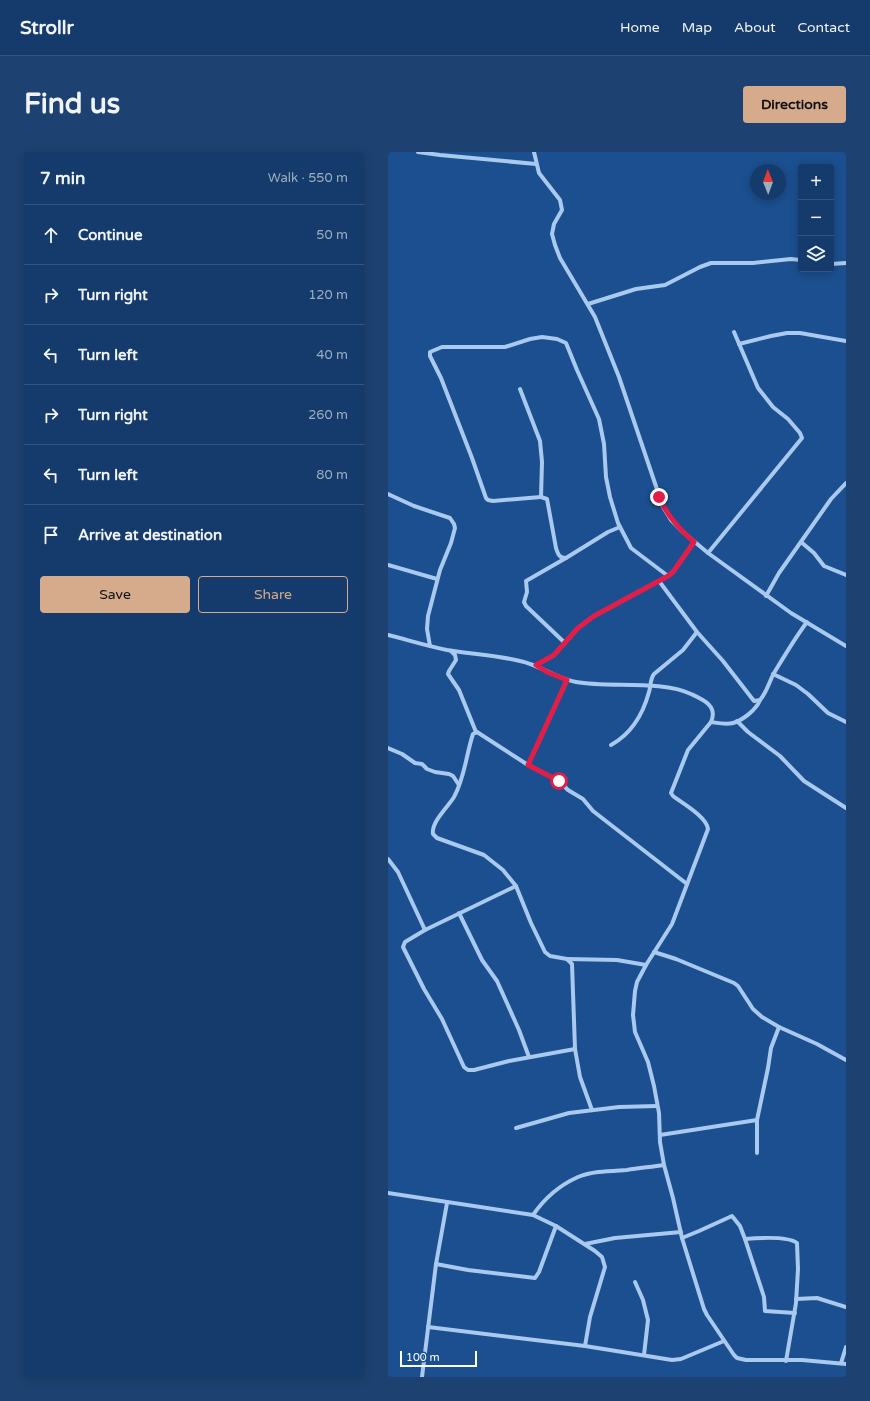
<!DOCTYPE html>
<html lang="en">
<head>
<meta charset="utf-8">
<style>
  body { margin:0; font-family:"Varela Round",sans-serif; background:#1d4271; color:#f1f3f6 }
  .controls { position:absolute; right:12px; top:12px; display:grid; overflow:hidden; border-radius:4px; box-shadow:0 2px 10px #0003 }
  .controls button { width:36px; height:36px; display:grid; place-items:center; padding:0; border:0; border-bottom:1px solid #33557e; background:#143b6b; color:#f1f3f6; font:20px sans-serif }
  .compass { position:absolute; left:362px; top:12px; width:36px; height:36px; border-radius:50%; background:#143b6b; box-shadow:0 2px 10px #0003; rotate:359deg }
  .scale { position:absolute; left:12px; bottom:10px; width:77px; box-sizing:border-box; padding-left:4px; border:2px solid #fff; border-top:0; font-size:11px; line-height:14px; white-space:nowrap; color:#fff; -webkit-text-stroke:3px #1b4f8f; paint-order:stroke }
  .stop { position:absolute; width:12px; height:12px; margin:-9px; border:3px solid #e11d48; border-radius:50%; background:#fff }
  .stop.end { background:#e11d48; border-color:#fff; box-shadow:0 1px 4px #0008 }
  .list { margin:0; padding:0; list-style:none }
  h2 { display:flex; justify-content:space-between; align-items:center; height:52px; margin:0; padding:0 16px; font-size:17px }
  h2 small { font-size:13px; font-weight:400; color:#9dadc1 }
  .list li { display:grid; grid-template-columns:26px 1fr auto; gap:12px; align-items:center; box-sizing:border-box; height:60px; padding:0 16px; border-top:1px solid #33557e }
  .list b { display:block; font-size:15px; white-space:nowrap }
  .list em { font-size:13px; font-style:normal; color:#9dadc1 }
  .actions { display:flex; gap:8px; padding:12px 16px }
  .actions a { flex:1; padding:9px 0; border:1px solid #d6ab8b; border-radius:4px; text-align:center; font-size:14px; color:#d6ab8b }
  .actions .main { background:#d6ab8b; color:#111 }
  .icon { flex:none; width:22px; height:22px; fill:none; stroke:currentColor; stroke-width:2; stroke-linecap:round; stroke-linejoin:round }
  .map { position:relative; flex:none; width:458px; height:1225px; overflow:hidden; border-radius:4px }
  header { display:flex; align-items:center; gap:24px; box-sizing:border-box; height:56px; padding:0 20px; background:#143b6b; border-bottom:1px solid #33557e }
  header strong { font-size:19px }
  nav { display:flex; gap:22px; margin-inline-start:auto; font-size:14px }
  .intro { display:flex; align-items:center; justify-content:space-between; box-sizing:border-box; height:96px; padding:0 24px }
  h1 { margin:0; font-size:28px }
  .button { padding:10px 18px; border-radius:4px; background:#d6ab8b; color:#111; font-size:14px; font-weight:700 }
  main { display:flex; gap:24px; padding:0 24px }
  aside { flex:1; background:#143b6b; border-radius:4px; box-shadow:0 2px 10px #0003 }
  .map>svg:first-child { display:block }
</style>
</head>
<body>
<header>
<strong>Strollr</strong>
<nav><a>Home</a><a>Map</a><a>About</a><a>Contact</a></nav>
</header>
<div class="intro"><h1>Find us</h1><a class="button">Directions</a></div>
<main>
<aside>
<h2>7 min<small>Walk · 550 m</small></h2>
<ul class="list">
<li><svg class="icon" aria-label="ahead" viewBox="0 0 24 24"><path d="M12 20V5M6 11l6-6 6 6"/></svg><div><b>Continue</b></div><em>50 m</em></li>
<li><svg class="icon" aria-label="right" viewBox="0 0 24 24"><path d="M7 20v-9h11M14 6l5 5-5 5"/></svg><div><b>Turn right</b></div><em>120 m</em></li>
<li><svg class="icon" aria-label="left" viewBox="0 0 24 24"><path d="M17 20v-9H6M10 6l-5 5 5 5"/></svg><div><b>Turn left</b></div><em>40 m</em></li>
<li><svg class="icon" aria-label="right" viewBox="0 0 24 24"><path d="M7 20v-9h11M14 6l5 5-5 5"/></svg><div><b>Turn right</b></div><em>260 m</em></li>
<li><svg class="icon" aria-label="left" viewBox="0 0 24 24"><path d="M17 20v-9H6M10 6l-5 5 5 5"/></svg><div><b>Turn left</b></div><em>80 m</em></li>
<li><svg class="icon" aria-label="arrive" viewBox="0 0 24 24"><path d="M6 21V4h12l-3 4 3 4H6"/></svg><div><b>Arrive at destination</b></div></li>
</ul>
<div class="actions"><a class="main">Save</a><a>Share</a></div>
</aside>
<div class="map">
<svg width="458" height="1225" viewBox="0 0 458 1225">
  <rect width="100%" height="100%" fill="#1b4f8f"/>
  <g fill="none" stroke-linecap="round" stroke-linejoin="round">
    <!-- street -->
    <g stroke="#a9c9ee" stroke-width="4">
      <path d="M30 0 52 3 148 12"/>
      <path d="M146 0 151 21 172 48 174 58 166 72 164 82 167 93 172 106 207 165 231 225 275 355 283 368 295 380 320 401 403 461 458 494"/>
      <path d="M443 112 458 111"/>
      <path d="M200 152 248 137 277 133 312 115 323 111H365L403 107 413 108"/>
      <path d="M351 192 383 184 399 181H412L458 189"/>
      <path d="M132 237 152 289 154 310 153 345 159 347 168 396C170 402 171 406 178 406L220 380 232 375"/>
      <path d="M0 342 26 354 62 366 66 372 67 376 63 391 52 418 40 464 39 477 42 494"/>
      <path d="M153 345 105 349 100 348 98 346 84 306 53 226 42 204V200L54 195H117L142 187 154 185 169 187 178 191 189 218 211 267 216 292 218 325 222 345 230 371 243 396 280 424"/>
      <path d="M413 390 426 401 436 414 458 423"/>
      <path d="M320 401 414 286 412 281 400 267 385 255 370 236 346 180"/>
      <path d="M0 413 49 427"/>
      <path d="M271 429 309 480 335 509 366 549 372 548C379 540 381 530 386 521 397 503 407 486 419 470"/>
      <path d="M378 444 391 421 443 347 458 331"/>
      <path d="M0 483C20 488 39 494 59 498 83 502 108 503 132 509 152 513 167 526 188 530 222 536 273 528 303 542 316 548 330 554 323 570L300 598 283 641 285 644C294 651 319 665 320 677L284 772 258 813 249 830 247 839 245 863 247 880 260 910 266 934 271 961 272 990 276 1013 285 1046 294 1086 316 1157 319 1163 346 1203 349 1206 358 1208H414L458 1212"/>
      <path d="M177 491 138 454 136 450 139 440 138 429 178 406"/>
      <path d="M63 499 67 503 68 508 61 519 60 522 71 538 88 580"/>
      <path d="M148 513 166 503 190 476 206 464 280 424 285 420 306 390"/>
      <path d="M385 522 408 533 420 542 440 561 458 570"/>
      <path d="M349 569 360 580 392 604 416 629 458 656"/>
      <path d="M323 570C330 571 338 573 345 571 355 568 368 558 372 548"/>
      <path d="M223 593C243 582 255 562 261 540 263 534 262 527 266 522L295 498 309 480"/>
      <path d="M0 596 14 602 27 611 34 612 39 617 47 620 61 622 65 624 71 633"/>
      <path d="M140 613 179 528"/>
      <path d="M0 707 10 720 37 778"/>
      <path d="M128 734 37 778 17 790 15 795 36 837 54 867 76 915 80 918H86L121 909 187 897"/>
      <path d="M71 761 94 808 109 829 131 878 141 905"/>
      <path d="M266 800 288 807 346 831 350 834 365 857 374 865 391 875 429 892 458 908"/>
      <path d="M179 807 229 808 258 813"/>
      <path d="M204 958 192 925 187 897 184 812 179 807 162 804 157 800 143 771 128 734 115 718 96 703 49 686 45 682C43 670 60 655 66 645 77 625 78 603 85 582L89 580 140 613 171 629 180 638 195 647 205 659 299 732"/>
      <path d="M128 976 181 961 231 955 269 954"/>
      <path d="M272 983 369 968"/>
      <path d="M369 1001V968L380 916 383 896 391 875"/>
      <path d="M0 1041 145 1063 168 1074 207 1099 214 1105 217 1115 202 1165 197 1194"/>
      <path d="M145 1063C156 1047 172 1033 190 1025 205 1019 223 1019 239 1018 251 1016 263 1015 276 1013"/>
      <path d="M294 1086 311 1079 344 1064 352 1074 357 1087C369 1086 400 1084 409 1091L410 1117 408 1151 398 1209"/>
      <path d="M357 1087 376 1145 377 1159 407 1161"/>
      <path d="M197 1092 227 1086 293 1080"/>
      <path d="M48 1112 80 1118 147 1126 151 1120 168 1074"/>
      <path d="M247 1130 255 1148 260 1168 256 1203"/>
      <path d="M408 1147 429 1146 458 1155"/>
      <path d="M40 1175 197 1194 284 1208 293 1207 336 1189"/>
      <path d="M453 1211 458 1195"/>
      <path d="M34 1225 48 1112 59 1051"/>
    </g>
  </g>
  <g fill="none" stroke-linecap="round" stroke-linejoin="round">
    <!-- route -->
    <path stroke="#e11d48" stroke-width="5" d="M171 629 140 613 179 528 159 520 148 513 166 503 190 476 206 464 280 424 285 420 306 390C291 377 279 364 271 345"/>
  </g>
</svg>
<div class="controls">
<button>+</button>
<button>−</button>
<button><svg class="icon" aria-label="layers" viewBox="0 0 24 24"><path d="M12 4l9 5-9 5-9-5zM3 14l9 5 9-5"/></svg></button>
</div>
<svg class="compass" viewBox="-18 -18 36 36"><path d="M0-13l5 13h-10z" fill="#e53935"/><path d="M0 13l5-13h-10z" fill="#9dadc1"/></svg>
<div class="scale">100 m</div>
<div class="stop" style="left:171px;top:629px"></div>
<div class="stop end" style="left:271px;top:345px"></div>
</div>
</main>
</body>
</html>
